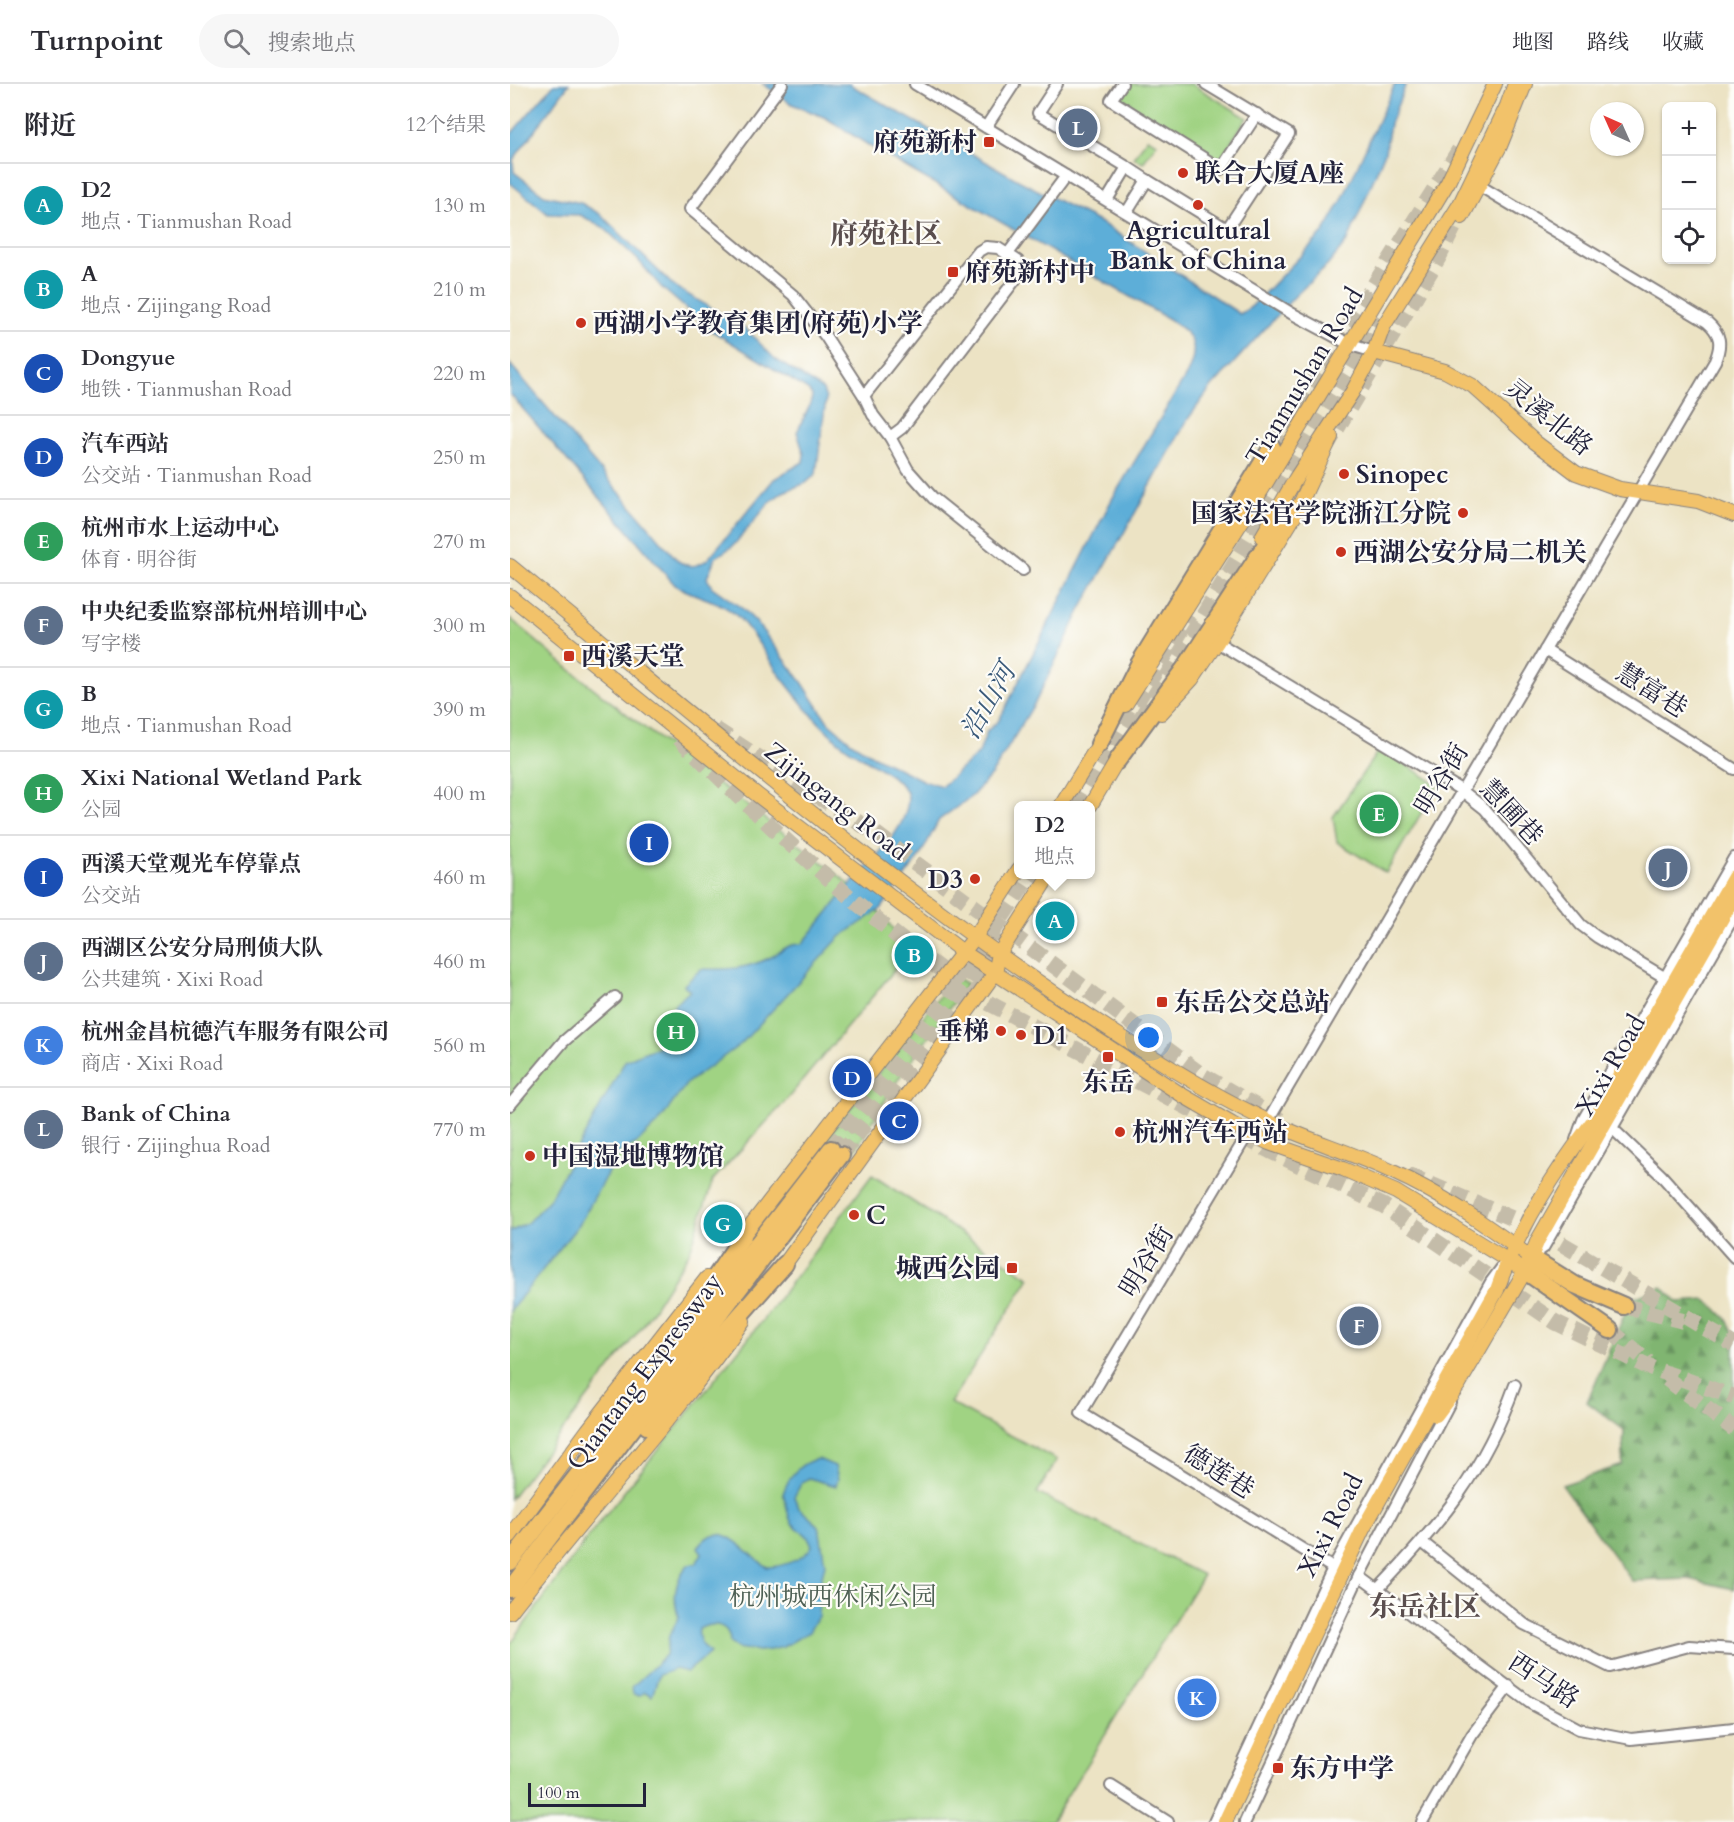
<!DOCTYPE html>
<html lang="zh">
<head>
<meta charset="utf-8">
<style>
  body { margin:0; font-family:Cardo,"Noto Serif SC",serif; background:#f7f7f7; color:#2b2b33 }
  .controls { position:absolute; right:18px; top:18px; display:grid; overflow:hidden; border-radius:9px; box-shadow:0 2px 4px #0004 }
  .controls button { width:54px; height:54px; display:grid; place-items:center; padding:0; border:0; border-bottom:2px solid #e1e1e2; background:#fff; color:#2b2b33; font:30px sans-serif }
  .compass { position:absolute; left:1080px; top:18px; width:54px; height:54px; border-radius:50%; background:#fff; box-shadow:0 2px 4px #0004; rotate:315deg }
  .scale { position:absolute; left:18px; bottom:15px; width:118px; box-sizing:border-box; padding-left:6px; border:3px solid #22223b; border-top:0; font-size:16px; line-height:21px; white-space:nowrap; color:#22223b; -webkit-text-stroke:4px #fdfcf7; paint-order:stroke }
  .you { position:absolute; left:639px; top:954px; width:21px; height:21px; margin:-15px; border:4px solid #fff; border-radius:50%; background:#1a73e8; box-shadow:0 0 0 9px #1a73e833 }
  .badge { display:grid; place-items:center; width:39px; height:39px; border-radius:50%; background:#d93025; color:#fff; font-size:20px; font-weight:700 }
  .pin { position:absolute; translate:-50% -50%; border:3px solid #fff; box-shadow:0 2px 6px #0006 }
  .popup { position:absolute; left:504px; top:717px; width:81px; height:78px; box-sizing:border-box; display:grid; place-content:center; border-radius:9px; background:#fff; filter:drop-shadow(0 2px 4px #0005); font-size:20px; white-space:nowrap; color:#7c7c81 }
  .popup b { font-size:22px; color:#2b2b33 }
  .popup::after { content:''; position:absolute; left:50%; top:100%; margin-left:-12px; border:12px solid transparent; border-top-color:#fff }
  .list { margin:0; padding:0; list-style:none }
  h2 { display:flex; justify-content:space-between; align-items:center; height:78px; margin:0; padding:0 24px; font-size:26px }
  h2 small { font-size:20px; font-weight:400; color:#7c7c81 }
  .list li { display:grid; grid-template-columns:39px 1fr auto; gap:18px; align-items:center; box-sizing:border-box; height:84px; padding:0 24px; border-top:2px solid #e1e1e2 }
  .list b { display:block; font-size:22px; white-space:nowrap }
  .list p { margin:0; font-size:20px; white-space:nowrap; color:#7c7c81 }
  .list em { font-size:20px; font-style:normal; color:#7c7c81 }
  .icon { flex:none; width:33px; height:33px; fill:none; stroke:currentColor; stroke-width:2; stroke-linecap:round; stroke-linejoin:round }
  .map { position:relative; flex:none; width:1224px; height:1738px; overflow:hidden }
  header { display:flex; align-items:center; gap:36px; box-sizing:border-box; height:84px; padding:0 30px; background:#fff; border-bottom:2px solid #e1e1e2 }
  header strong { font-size:28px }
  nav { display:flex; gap:33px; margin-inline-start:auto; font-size:21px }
  .search { width:420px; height:54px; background:#f7f7f7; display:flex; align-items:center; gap:15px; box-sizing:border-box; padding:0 21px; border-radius:33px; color:#7c7c81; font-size:22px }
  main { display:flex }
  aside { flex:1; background:#fff }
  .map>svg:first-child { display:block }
</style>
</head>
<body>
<header>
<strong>Turnpoint</strong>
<div class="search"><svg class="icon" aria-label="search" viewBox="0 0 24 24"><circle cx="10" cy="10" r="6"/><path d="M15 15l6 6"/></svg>搜索地点</div>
<nav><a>地图</a><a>路线</a><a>收藏</a></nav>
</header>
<main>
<aside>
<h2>附近<small>12个结果</small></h2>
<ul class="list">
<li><span class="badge" style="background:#0f9aa8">A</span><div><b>D2</b><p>地点 · Tianmushan Road</p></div><em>130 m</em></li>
<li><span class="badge" style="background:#0f9aa8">B</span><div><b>A</b><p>地点 · Zijingang Road</p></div><em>210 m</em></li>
<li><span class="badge" style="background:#1a4fb4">C</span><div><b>Dongyue</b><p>地铁 · Tianmushan Road</p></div><em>220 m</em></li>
<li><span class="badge" style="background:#1a4fb4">D</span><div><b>汽车西站</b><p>公交站 · Tianmushan Road</p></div><em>250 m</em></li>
<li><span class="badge" style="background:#2e9e5b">E</span><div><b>杭州市水上运动中心</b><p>体育 · 明谷街</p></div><em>270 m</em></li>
<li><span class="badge" style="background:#5c6f8a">F</span><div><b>中央纪委监察部杭州培训中心</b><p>写字楼</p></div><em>300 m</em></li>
<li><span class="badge" style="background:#0f9aa8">G</span><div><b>B</b><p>地点 · Tianmushan Road</p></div><em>390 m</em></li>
<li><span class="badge" style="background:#2e9e5b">H</span><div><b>Xixi National Wetland Park</b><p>公园</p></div><em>400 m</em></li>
<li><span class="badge" style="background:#1a4fb4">I</span><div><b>西溪天堂观光车停靠点</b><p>公交站</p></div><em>460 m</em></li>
<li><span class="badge" style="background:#5c6f8a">J</span><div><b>西湖区公安分局刑侦大队</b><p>公共建筑 · Xixi Road</p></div><em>460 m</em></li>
<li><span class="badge" style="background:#3f7fe0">K</span><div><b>杭州金昌杭德汽车服务有限公司</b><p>商店 · Xixi Road</p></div><em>560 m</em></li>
<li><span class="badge" style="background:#5c6f8a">L</span><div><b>Bank of China</b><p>银行 · Zijinghua Road</p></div><em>770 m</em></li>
</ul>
</aside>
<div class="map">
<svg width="1224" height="1738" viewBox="0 0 1224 1738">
  <defs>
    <pattern id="grass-tufts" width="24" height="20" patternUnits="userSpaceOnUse" patternTransform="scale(1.5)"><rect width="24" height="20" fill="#a0d383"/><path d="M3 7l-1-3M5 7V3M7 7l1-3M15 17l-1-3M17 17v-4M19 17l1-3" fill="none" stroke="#8ab572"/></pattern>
    <pattern id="forest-firs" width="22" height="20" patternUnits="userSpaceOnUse" patternTransform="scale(1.5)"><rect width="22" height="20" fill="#80b571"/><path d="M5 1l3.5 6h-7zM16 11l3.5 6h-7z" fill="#68935e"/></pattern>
  </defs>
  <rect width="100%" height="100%" fill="#fdfcf7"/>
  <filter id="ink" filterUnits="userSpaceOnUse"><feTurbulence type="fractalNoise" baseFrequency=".0167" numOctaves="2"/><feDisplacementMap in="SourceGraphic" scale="12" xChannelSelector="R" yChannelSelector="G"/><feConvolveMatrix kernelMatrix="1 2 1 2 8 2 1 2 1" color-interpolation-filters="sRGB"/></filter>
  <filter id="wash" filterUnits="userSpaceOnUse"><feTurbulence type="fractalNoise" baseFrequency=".008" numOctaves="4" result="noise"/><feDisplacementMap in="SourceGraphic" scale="24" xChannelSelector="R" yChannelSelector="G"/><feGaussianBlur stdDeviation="1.35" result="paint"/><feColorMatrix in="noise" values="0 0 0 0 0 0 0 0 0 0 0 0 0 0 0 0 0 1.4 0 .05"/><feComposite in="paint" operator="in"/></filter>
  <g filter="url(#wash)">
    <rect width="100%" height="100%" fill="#ece3c4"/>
    <!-- grass -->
    <path fill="url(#grass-tufts)" stroke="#617a5f" stroke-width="1.5" d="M445 893 457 900 389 994 339 1076 314 1057Z"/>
    <!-- forest -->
    <path fill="url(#forest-firs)" stroke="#516c56" stroke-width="1.5" d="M1152 1203 1168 1218 1196 1216 1216 1234 1224 1249V1505L1179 1495 1122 1497 1052 1401 1112 1381 1114 1346 1077 1318 1121 1215Z"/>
    <!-- green -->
    <g fill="#a0d383" stroke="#617a5f" stroke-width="1.5">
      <path d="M620 0H682L737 34 709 77 610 15Z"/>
      <path d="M637 54 647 59 633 79 624 74Z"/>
      <path d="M0 534C80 606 169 669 254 734 293 764 378 822 396 866L392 877 273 1020 203 1096 180 1167 134 1240 0 1415Z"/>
      <path d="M870 664 928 701 876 789 827 758 823 733Z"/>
      <path d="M362 1091 520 1194 440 1319 547 1376 527 1409 693 1491 541 1738H0V1560L84 1445 252 1237Z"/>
    </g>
    <!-- water -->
    <g fill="#5daed8" stroke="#40688a" stroke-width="1.5">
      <path d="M44 0H59L3 76 4 88 34 111 71 119 90 130 165 203 234 243 265 275 313 306 316 315 306 390 296 399 273 408 260 418 223 462 205 474 197 494 202 503 233 525 246 538 292 598 318 638 341 658 362 671 414 697 432 702 469 669 477 647 489 636 602 415 677 290C689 263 685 251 660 236L363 64 316 34 282 20 253 0H339L508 96 593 140 730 230 741 223 813 149 831 118 885 0H896L880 40 875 68 838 156 818 181 785 212 699 306 678 335 571 525 526 617 482 690 462 712 429 736 410 772 371 825 330 853 231 960 177 999 149 1038 127 1059 109 1068 70 1139 0 1227V1148L17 1139 39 1116 115 977C154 956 158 973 164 921L180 907 174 901 191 885C214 886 236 885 257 875 274 868 271 861 292 860 309 840 325 820 341 800 360 776 398 747 398 714 398 695 351 675 337 664 311 645 288 615 269 590 256 571 245 551 229 534 210 515 186 514 165 501L0 310V280L168 477C180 484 187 483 198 475L264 395 293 378 294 370 287 348 301 319 302 311 298 306 202 247 151 203 128 176 93 143 70 131 38 130 0 99V51Z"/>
      <path d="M308 1375 325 1382 328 1395 326 1402 299 1394 292 1398 284 1413 289 1424 309 1442 315 1481 310 1499 308 1532 299 1548 273 1563 260 1566 248 1567 227 1564 220 1559C220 1540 204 1537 189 1545 187 1557 193 1561 200 1569L177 1588 166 1585 149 1591 142 1612 135 1608 129 1612 123 1610 122 1603 156 1571 159 1552 169 1533C162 1515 165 1495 178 1481L186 1480 192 1469 188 1463C211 1430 236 1470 257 1483 272 1483 295 1475 302 1462 299 1449 290 1448 282 1439 277 1433 277 1418 273 1410 278 1393 290 1378 308 1375Z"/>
    </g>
  </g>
  <g filter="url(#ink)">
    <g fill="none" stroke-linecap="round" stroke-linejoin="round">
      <!-- highway-tunnel -->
      <g stroke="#c4bca9" stroke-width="16" stroke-dasharray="16 8" stroke-linecap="butt">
        <path d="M762 363 949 66"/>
        <path d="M815 365 929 173 954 123"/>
        <path d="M631 634 873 235"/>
        <path d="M205 645 366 750 692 991 775 1039"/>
        <path d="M169 654C266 749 363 841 475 917L760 1067 874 1122 1045 1238 1136 1282 1224 1313"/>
        <path d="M563 722 680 531"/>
        <path d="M321 1065 436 916 521 790"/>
        <path d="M331 1071 451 916 494 854"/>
        <path d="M898 1091 1025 1144 1224 1261"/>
        <path d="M1114 1222 1173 1237"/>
        <path d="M1100 1246 1138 1278"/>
        <path d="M1157 1295 1224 1345"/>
      </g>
      <defs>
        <g id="minor">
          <path d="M272 0 180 125 283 211 316 253 354 312"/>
          <path d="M405 0 781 229 841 261 864 268"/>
          <path d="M547 0 528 29 617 83 597 116"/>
          <path d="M612 0 601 16 711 85 747 30"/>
          <path d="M476 43 504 0"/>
          <path d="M617 83 637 96"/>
          <path d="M617 128 637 96 717 145 779 50 696 0"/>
          <path d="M476 163 488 164 508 177 505 196 392 344 380 353 363 331 354 312 469 167Z"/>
          <path d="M497 171 556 92"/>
          <path d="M380 353 398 386 423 414 513 486"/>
          <path d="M707 558 951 706 975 725 1071 841 1087 853 1154 893"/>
          <path d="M1035 566 1224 685"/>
          <path d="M0 1021 53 958 105 913"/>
          <path d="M758 1037C906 783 1057 531 1205 277 1212 260 1211 250 1197 238L970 102"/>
          <path d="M1102 1044 1151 1091 1224 1173"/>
          <path d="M739 1048 571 1329 823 1484"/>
          <path d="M1066 1056 1073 1036 1224 774"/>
          <path d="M1020 1173 1033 1164 1224 832"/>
          <path d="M912 1458 1014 1540 1100 1583 1179 1562 1224 1565"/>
          <path d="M849 1492 1020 1619 1069 1645 1121 1655 1224 1644"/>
          <path d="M869 1504C931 1439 974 1387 1005 1301"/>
          <path d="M601 1702 658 1738"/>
          <path d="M704 1738 823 1484 981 1198 993 1182"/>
          <path d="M735 1738 849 1492 940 1318"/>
          <path d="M912 1738 962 1651 999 1602"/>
        </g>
        <g id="major">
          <path d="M952 133 990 62 1015 0"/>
          <path d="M864 268 935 287 963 302 1025 358 1066 389 1110 405 1188 417 1224 431"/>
          <path d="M752 453 786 394 843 307 864 268 873 243 950 120 997 22 1005 0"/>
          <path d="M0 482C202 647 400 820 621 959 666 988 713 1016 762 1039 801 1057 843 1069 883 1088 932 1110 976 1141 1020 1173"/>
          <path d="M0 512 246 710 453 868 672 1011 722 1040 759 1059 833 1085 886 1108 1015 1187"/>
          <path d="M615 621 751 407 938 98 985 0"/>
          <path d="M651 629 682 595 707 558 785 431 821 353"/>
          <path d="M551 722 594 652"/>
          <path d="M580 722 611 670"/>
          <path d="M227 1159 465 853 509 785"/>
          <path d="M269 1188 485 889 489 870 540 790"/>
          <path d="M926 1331 949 1300 1015 1187 1028 1156 1224 813"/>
          <path d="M0 1452 78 1346 197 1194"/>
          <path d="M0 1528C76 1430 161 1338 233 1237"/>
          <path d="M715 1738 853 1445 987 1206C1008 1144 1047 1085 1086 1033L1224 793"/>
        </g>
        <g id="highway">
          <path d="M589 660 629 580 762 363"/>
          <path d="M607 677 677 581 779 425"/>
          <path d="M1020 1173 1065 1201 1114 1222"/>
          <path d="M1015 1187 1100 1246"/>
          <path d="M175 1238 233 1152"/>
          <path d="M106 1328 141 1282"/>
          <path d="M137 1342 203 1262 275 1180"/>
          <path d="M0 1478 321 1065"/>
          <path d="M0 1505 331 1071"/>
        </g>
      </defs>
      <!-- minor casing -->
      <use href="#minor" stroke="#878280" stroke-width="14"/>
      <!-- major casing -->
      <use href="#major" stroke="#878280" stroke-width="16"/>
      <!-- highway casing -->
      <use href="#highway" stroke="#878280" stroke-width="20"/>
      <!-- minor -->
      <use href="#minor" stroke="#fff" stroke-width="10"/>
      <!-- major -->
      <use href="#major" stroke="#f2c26a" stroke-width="14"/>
      <!-- highway -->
      <use href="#highway" stroke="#f2c26a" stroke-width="16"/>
    </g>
  </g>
  <!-- markers -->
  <g fill="#c8321e" stroke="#fdfcf7" stroke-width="2">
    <rect x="473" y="52" width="12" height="12" rx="3"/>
    <circle cx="673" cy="89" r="6"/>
    <circle cx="688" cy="121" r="6"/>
    <rect x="437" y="182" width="12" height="12" rx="3"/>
    <circle cx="71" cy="239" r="6"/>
    <circle cx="834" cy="390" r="6"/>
    <circle cx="953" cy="429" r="6"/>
    <circle cx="831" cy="468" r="6"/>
    <rect x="53" y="566" width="12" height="12" rx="3"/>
    <circle cx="465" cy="795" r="6"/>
    <rect x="646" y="912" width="12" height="12" rx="3"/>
    <circle cx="491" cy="947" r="6"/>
    <circle cx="511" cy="951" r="6"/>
    <rect x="592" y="967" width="12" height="12" rx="3"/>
    <circle cx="610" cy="1048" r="6"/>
    <circle cx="20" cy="1072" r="6"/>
    <circle cx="344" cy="1131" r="6"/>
    <rect x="496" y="1178" width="12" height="12" rx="3"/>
    <rect x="762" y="1678" width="12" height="12" rx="3"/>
  </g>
  <g text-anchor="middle" stroke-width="4.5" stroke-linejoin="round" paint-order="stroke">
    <!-- poi labels -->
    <g font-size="26" font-weight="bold" fill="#22223b" stroke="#fdfcf7" text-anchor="start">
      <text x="467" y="67" text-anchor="end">府苑新村</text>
      <text x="685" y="98">联合大厦A座</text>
      <text x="688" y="155" text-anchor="middle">Agricultural<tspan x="688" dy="30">Bank of China</tspan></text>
      <text x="455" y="197">府苑新村中</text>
      <text x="83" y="248">西湖小学教育集团(府苑)小学</text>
      <text x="846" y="399">Sinopec</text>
      <text x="941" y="438" text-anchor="end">国家法官学院浙江分院</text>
      <text x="843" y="477">西湖公安分局二机关</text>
      <text x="71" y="581">西溪天堂</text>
      <text x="453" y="804" text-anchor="end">D3</text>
      <text x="664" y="927">东岳公交总站</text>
      <text x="479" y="956" text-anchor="end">垂梯</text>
      <text x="523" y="960">D1</text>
      <text x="598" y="1007" text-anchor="middle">东岳</text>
      <text x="622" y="1057">杭州汽车西站</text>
      <text x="32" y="1081">中国湿地博物馆</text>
      <text x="356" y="1140">C</text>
      <text x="490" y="1193" text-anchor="end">城西公园</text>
      <text x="780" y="1693">东方中学</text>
    </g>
    <!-- street labels -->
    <g font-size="26" fill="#22223b" stroke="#fdfcf7">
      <text transform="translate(794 292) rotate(-59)" y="9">Tianmushan Road</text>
      <text transform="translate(1039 333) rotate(39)" y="9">灵溪北路</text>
      <text transform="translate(1142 606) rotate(32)" y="9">慧富巷</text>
      <text transform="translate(931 695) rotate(-59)" y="9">明谷街</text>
      <text transform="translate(327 717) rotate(38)" y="9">Zijingang Road</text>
      <text transform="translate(1002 728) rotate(47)" y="9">慧圃巷</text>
      <text transform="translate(1100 981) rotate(-60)" y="9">Xixi Road</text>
      <text transform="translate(636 1177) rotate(-59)" y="9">明谷街</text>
      <text transform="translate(134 1287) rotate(-53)" y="9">Qiantang Expressway</text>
      <text transform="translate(709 1387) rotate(32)" y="9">德莲巷</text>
      <text transform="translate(820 1441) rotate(-63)" y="9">Xixi Road</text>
      <text transform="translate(1034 1596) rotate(33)" y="9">西马路</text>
    </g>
    <!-- park labels -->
    <g font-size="26" fill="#4e6054" stroke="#fdfcf7">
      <text x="323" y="1521">杭州城西休闲公园</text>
    </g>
    <!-- water labels -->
    <g font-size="27" font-style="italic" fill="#3a5a7a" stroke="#fdfcf7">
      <text transform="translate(478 617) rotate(-60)" y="9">沿山河</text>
    </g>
    <!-- quarter labels -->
    <g font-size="28" font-weight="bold" fill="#5a4e4e" stroke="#fdfcf7">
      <text x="376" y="159">府苑社区</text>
      <text x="915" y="1532">东岳社区</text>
    </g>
  </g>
</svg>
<div class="controls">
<button>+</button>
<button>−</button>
<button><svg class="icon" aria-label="locate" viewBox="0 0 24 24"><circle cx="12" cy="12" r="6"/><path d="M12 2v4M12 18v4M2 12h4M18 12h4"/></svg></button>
</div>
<svg class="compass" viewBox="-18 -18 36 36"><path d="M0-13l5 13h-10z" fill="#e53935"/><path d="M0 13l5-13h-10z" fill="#7c7c81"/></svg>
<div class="scale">100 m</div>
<div class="you"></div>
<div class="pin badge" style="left:545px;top:837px;background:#0f9aa8">A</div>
<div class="popup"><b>D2</b>地点</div>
<div class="pin badge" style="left:404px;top:871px;background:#0f9aa8">B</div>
<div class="pin badge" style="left:389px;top:1037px;background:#1a4fb4">C</div>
<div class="pin badge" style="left:342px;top:994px;background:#1a4fb4">D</div>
<div class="pin badge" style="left:869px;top:730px;background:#2e9e5b">E</div>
<div class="pin badge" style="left:849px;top:1242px;background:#5c6f8a">F</div>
<div class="pin badge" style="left:213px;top:1140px;background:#0f9aa8">G</div>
<div class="pin badge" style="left:166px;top:948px;background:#2e9e5b">H</div>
<div class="pin badge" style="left:139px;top:759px;background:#1a4fb4">I</div>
<div class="pin badge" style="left:1158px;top:784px;background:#5c6f8a">J</div>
<div class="pin badge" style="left:687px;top:1614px;background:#3f7fe0">K</div>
<div class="pin badge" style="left:568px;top:44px;background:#5c6f8a">L</div>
</div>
</main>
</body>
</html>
